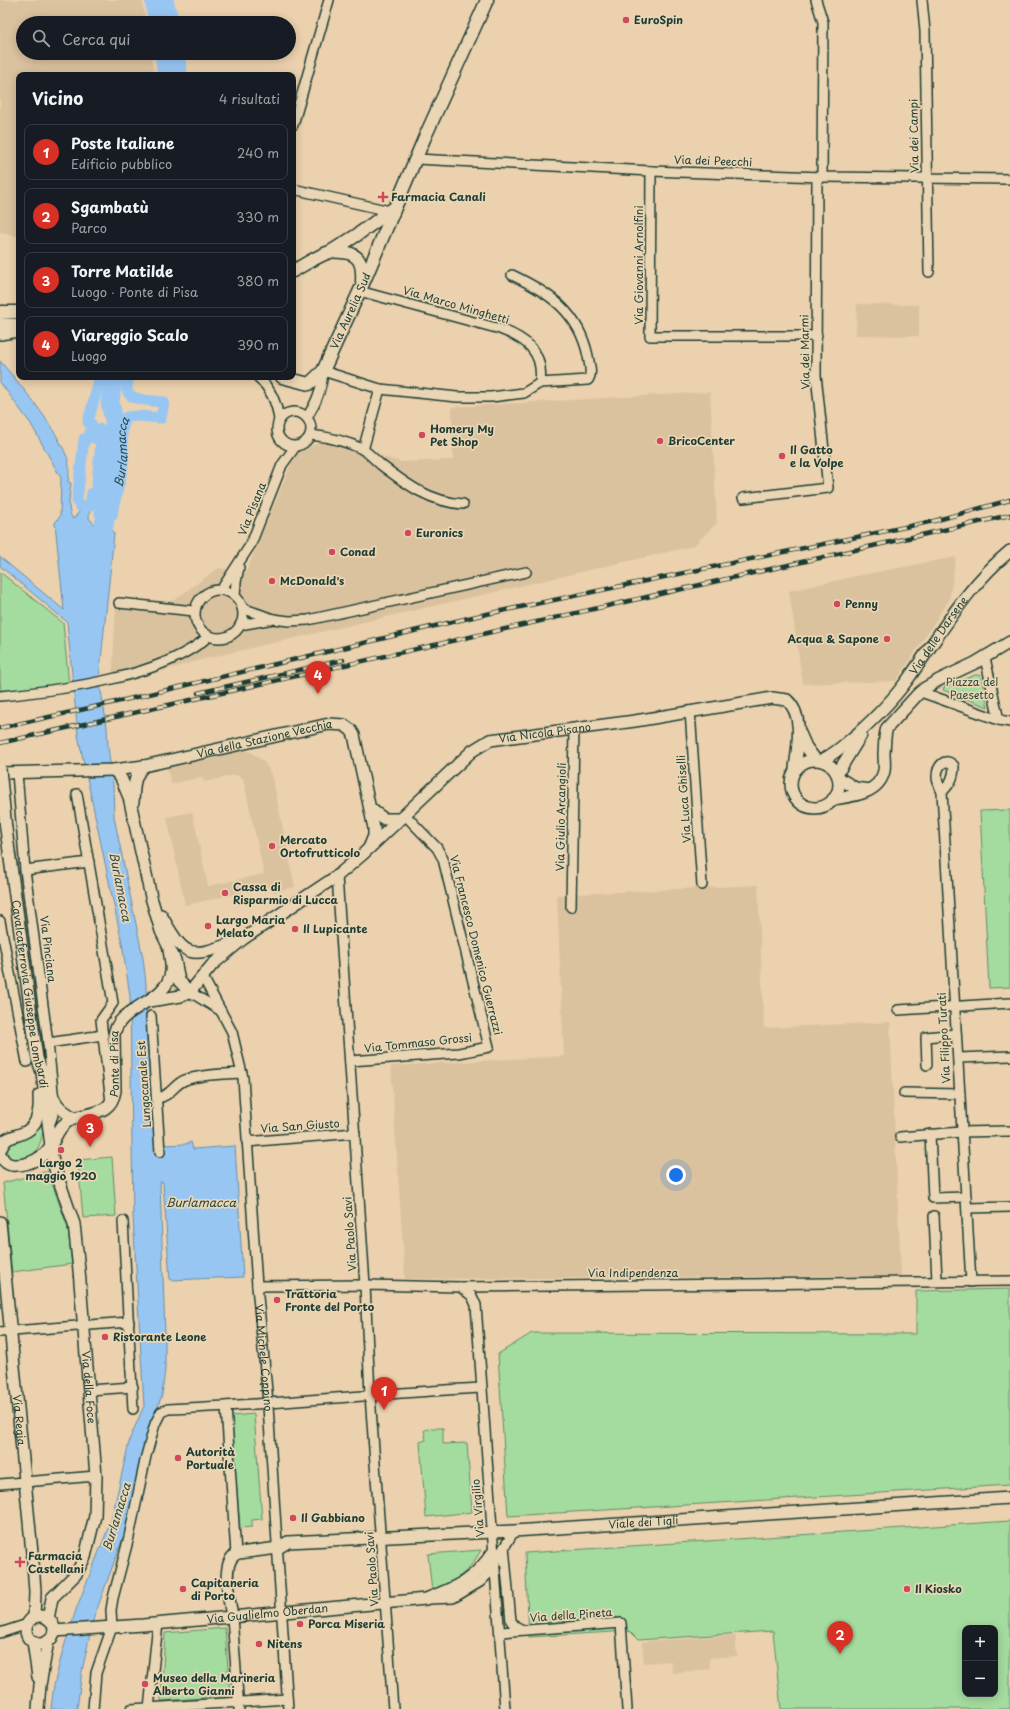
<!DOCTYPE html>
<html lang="it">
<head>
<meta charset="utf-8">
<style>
  body { margin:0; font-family:"Playpen Sans",sans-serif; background:#242831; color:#f1f3f6 }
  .controls { position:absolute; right:12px; bottom:12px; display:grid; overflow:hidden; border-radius:8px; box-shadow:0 2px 10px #0003 }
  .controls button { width:36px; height:36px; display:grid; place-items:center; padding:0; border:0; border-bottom:1px solid #363941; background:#171b24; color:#f1f3f6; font:20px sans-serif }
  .you { position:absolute; left:676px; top:1175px; width:14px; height:14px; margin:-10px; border:3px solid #fff; border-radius:50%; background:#1a73e8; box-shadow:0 0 0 6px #1a73e833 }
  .badge { display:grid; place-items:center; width:26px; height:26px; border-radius:50%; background:#d93025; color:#fff; font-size:13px; font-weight:700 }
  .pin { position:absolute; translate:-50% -33px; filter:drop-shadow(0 1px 2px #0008) }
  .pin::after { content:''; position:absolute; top:21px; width:14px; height:12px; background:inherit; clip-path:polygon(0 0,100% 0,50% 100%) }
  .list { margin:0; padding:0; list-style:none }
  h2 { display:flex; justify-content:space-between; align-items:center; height:52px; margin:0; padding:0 16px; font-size:17px }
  h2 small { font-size:13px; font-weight:400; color:#9ea1a6 }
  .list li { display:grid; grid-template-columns:26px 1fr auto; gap:12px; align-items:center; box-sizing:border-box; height:56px; margin:0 8px 8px; padding:0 8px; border:1px solid #363941; border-radius:8px }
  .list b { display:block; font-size:15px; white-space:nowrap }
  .list p { margin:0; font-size:13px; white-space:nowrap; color:#9ea1a6 }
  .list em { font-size:13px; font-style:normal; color:#9ea1a6 }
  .icon { flex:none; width:22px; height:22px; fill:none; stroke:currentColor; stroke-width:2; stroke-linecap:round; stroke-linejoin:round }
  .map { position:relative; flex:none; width:1010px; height:1709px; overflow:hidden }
  .search { position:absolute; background:#171b24; box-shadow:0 2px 10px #0003; left:16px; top:16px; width:280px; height:44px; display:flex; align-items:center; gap:10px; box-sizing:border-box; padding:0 14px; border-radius:22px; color:#9ea1a6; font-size:15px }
  .panel { position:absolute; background:#171b24; box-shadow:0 2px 10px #0003; left:16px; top:72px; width:280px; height:308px; border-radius:8px }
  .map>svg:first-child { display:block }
</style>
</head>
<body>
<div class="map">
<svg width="1010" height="1709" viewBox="0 0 1010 1709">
  <rect width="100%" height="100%" fill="#ebd1ad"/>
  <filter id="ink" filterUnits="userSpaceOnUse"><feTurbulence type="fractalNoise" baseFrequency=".025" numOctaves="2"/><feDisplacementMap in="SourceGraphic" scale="8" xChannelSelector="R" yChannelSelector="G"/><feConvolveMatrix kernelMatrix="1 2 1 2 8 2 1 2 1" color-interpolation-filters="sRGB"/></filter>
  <g filter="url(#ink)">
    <!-- built -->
    <g fill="#dac29f">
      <path d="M0 0H142L146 23H23V53H150L154 75H19V237L0 232Z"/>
      <path d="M857 304 919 305V336L856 335Z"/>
      <path d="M710 392 717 523 693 546 204 659 112 685 116 601H173L218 568 246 572 292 462 299 451 324 441 402 462 453 460 452 407Z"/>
      <path d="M956 557 949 600 896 681 803 684 789 591 866 574Z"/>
      <path d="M242 749 251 752 259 758 265 763 272 776 295 887 273 892 272 886 185 905 167 817 192 812 208 886 264 874 243 778 235 775 204 782 202 777 171 784 167 765Z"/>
      <path d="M758 885 764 1028 890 1022 901 1276 405 1279 391 1066 564 1056 557 895Z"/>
      <path d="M735 1635 737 1656 709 1658 710 1669 672 1673 671 1661 644 1663 642 1642Z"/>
    </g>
    <!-- green -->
    <g fill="#a4db9f" stroke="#628c6a" fill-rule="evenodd">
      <path d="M0 572 63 623 69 686 1 693 0 679Z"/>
      <path d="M975 675H980L981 677 988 707 943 690 944 687Z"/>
      <path d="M1010 810V987L989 988 980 811Z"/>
      <path d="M41 1124 44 1126C40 1149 36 1161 9 1159L7 1146 30 1136Z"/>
      <path d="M112 1157 116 1216 83 1218 78 1160Z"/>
      <path d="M44 1172H48L50 1178 68 1228 72 1264 12 1272 3 1183Z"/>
      <path d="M1010 1289V1485L508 1516 498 1354 532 1333 916 1334V1291Z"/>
      <path d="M254 1414 262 1519 252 1520V1527L240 1528 231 1416Z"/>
      <path d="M434 1428H443V1444L467 1443 472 1512 426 1517 420 1442 426 1440 424 1430Z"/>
      <path d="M1010 1521V1709H781L773 1631 638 1640 629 1631 529 1637 525 1553ZM965 1628H995V1694H965Z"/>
      <path d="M481 1550C467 1575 456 1580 432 1592L428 1554Z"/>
      <path d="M225 1628 230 1696 161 1701 165 1633Z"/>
    </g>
    <!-- water -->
    <path fill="#98c6f3" stroke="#688fa7" d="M0 361C24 389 53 423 67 457 70 464 69 475 68 482L71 483C70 495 66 509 73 519L79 512 80 506H90L89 518 94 524 99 520 100 513 112 515 111 528 114 534 99 679 107 727 108 747 113 785 114 817 143 958 146 984 147 1043 152 1101 163 1145 186 1144 191 1142 193 1149 235 1146 243 1277 170 1280 163 1182H160L165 1336V1369L162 1395 154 1417 125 1532 93 1620 82 1671 77 1709H51L54 1685 63 1650 77 1607 111 1521 130 1438 144 1406 133 1216 130 996 122 943 78 735 67 622 0 566V557L64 610 55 523 60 516 61 478 31 424 0 382Z"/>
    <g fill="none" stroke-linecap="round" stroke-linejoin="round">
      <!-- canal -->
      <g stroke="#98c6f3" stroke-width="11">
        <path d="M150 0 154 23"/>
        <path d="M168 0 174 23"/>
        <path d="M160 53 163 75"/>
        <path d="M179 53 182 75"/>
        <path id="s1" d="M100 377 88 422 92 425 89 438 84 439 77 501 80 506H90L92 493 96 494 101 441 98 440 100 429 108 431 109 442 100 513 112 515C115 498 121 480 123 463 125 445 117 434 127 417L138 416 161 418 164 402C155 401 129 401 127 390 127 386 128 381 129 377"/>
      </g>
      <!-- river -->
      <g stroke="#98c6f3" stroke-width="19">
        <path d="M155 0 160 23"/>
        <path d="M166 53 170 75"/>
        <path d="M98 539 104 526 116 430 110 402 113 377"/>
      </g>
      <defs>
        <g id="minor">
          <path d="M816 0 823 22 822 177"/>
          <path d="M922 0 925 31 929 272"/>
          <path d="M293 125 329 0"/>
          <path d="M416 159 651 171 822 177 1010 179"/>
          <path d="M651 171 650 336H817"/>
          <path d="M293 189 390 211"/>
          <path d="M512 275C550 293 579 313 588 356 589 364 593 373 588 380L540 383"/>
          <path d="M359 291 500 329C527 339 544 352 540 383"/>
          <path d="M258 377C271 389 277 403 279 420"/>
          <circle cx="294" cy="429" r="17"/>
          <path d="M307 417C317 402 322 389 323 371L380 389 457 397H491L524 393 540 383"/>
          <path d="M311 435C328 437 346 441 362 449 368 452 375 460 381 465 406 484 430 502 463 504"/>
          <path d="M363 450 380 389"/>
          <path d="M743 498 828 488 816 375 817 177"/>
          <circle cx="219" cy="614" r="24"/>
          <path d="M221 590 251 544 282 465 295 447"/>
          <path d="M235 596 236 582 239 567"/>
          <path d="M119 603 194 611"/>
          <path d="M242 608 273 619"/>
          <path d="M240 625 273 619 289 621 308 620 526 572"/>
          <path d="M985 658 999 720"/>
          <path d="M921 692 999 720 1010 722"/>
          <path d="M0 696C61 690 162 678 209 636"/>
          <path d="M690 711 702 885"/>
          <path d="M17 773 25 870 48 1043 54 1101 53 1115 49 1126"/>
          <path d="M942 792C950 784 954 778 954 766 945 756 937 766 937 777 937 782 940 788 942 792L971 1282"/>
          <path d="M77 794 113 1003 101 1020 111 1102"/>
          <path d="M25 870 89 862"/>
          <path d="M337 876 365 1285 370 1395 393 1709"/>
          <path d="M571 907 574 729"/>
          <path d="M0 921 27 1062"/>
          <path id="s2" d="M203 977 232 1032 243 1078 257 1286 267 1391 288 1709"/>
          <path d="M190 992 221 1011"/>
          <path d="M898 1010 1010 1003"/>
          <path d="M151 1016 160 1152"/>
          <path d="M48 1043 103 1035"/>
          <path d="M958 1058 1010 1056"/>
          <path d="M350 1061 459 1053 489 1047 443 859 437 848 405 815"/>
          <path d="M927 1065 926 1037 956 1034"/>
          <path d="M904 1093 960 1094"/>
          <path d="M157 1098C170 1097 174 1084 185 1080 201 1074 225 1074 242 1073"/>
          <path d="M930 1134 933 1198 966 1197"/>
          <path d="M900 1137 961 1132 1010 1131"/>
          <path d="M247 1142 355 1133"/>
          <path d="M967 1208 1010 1207"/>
          <path d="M934 1216 937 1281"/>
          <path d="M123 1221 133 1409"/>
          <path d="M257 1286 365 1285 460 1287 1010 1281"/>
          <path d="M460 1287 472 1296 476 1305 505 1709"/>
          <path d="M0 1332 129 1322"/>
          <path d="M89 1390 133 1387"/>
          <path d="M226 1407 236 1554"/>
          <path d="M0 1484 96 1476"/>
          <path d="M504 1547 511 1621 515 1626 523 1630"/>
          <path d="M429 1599 453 1598 480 1582 489 1573 514 1531"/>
          <path d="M232 1617 239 1709"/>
          <path d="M501 1632 621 1623 627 1709"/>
          <path d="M0 1633 28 1624"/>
          <path d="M93 1709 96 1673 112 1627 111 1610 113 1598 129 1537 146 1456 155 1424 161 1412 168 1409C273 1405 377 1393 481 1388"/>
          <path d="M131 1709 287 1699"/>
          <path d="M149 1709 158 1623"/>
        </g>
        <g id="tertiary">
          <path d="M0 334 19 331"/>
          <path d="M799 731 806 747 815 759"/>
          <circle cx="815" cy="784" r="24"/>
          <path id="s3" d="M822 760C835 754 845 744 856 735 875 718 893 700 908 679 940 635 966 587 1010 551"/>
          <path d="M114 770 121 778 129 797 151 897 161 931 175 960 179 981 190 992"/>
          <path id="s4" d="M0 773 114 770 144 766 329 724 344 725 351 730 354 735 374 828V836L369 848"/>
          <path d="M837 774 861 735"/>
          <path d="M839 778 855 788 869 790"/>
          <path d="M833 799C852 796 879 794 884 771 885 765 884 759 884 753 885 744 884 736 887 728L918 694 925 688 939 680 975 663 1010 642"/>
          <path d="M133 802C134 788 133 776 144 766"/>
          <path d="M371 809 384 819H401"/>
          <path id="s5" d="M6 829 37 1058 42 1072 53 1163 74 1224 79 1270 96 1476 95 1516 85 1557 76 1574 52 1598 48 1619"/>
          <path d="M161 915C186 960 190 958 235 942"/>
          <path id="s6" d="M149 1001 181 996 190 992 212 965 243 939 337 876 363 854 472 751 490 740 635 721 772 698 787 700C805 716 797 749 795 769"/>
          <path d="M48 1086C55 1103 58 1109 75 1118"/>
          <path d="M0 1150 6 1140C11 1136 17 1136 23 1133 39 1127 40 1109 39 1095"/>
          <path id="s7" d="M0 1154C3 1161 8 1166 16 1165 29 1165 43 1158 50 1147 57 1137 56 1130 67 1122 85 1110 110 1119 115 1091L114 1035C118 1006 167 1003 171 972 172 965 170 957 169 950"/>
          <path id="s8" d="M0 1222 33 1563 35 1592 34 1618"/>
          <circle cx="40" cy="1630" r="14"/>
          <path id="s9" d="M232 1617C230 1602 219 1558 239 1553L278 1548 288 1542 514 1531 1010 1498"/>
          <path id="s10" d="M54 1631 143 1625 426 1599C459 1586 473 1581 494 1551"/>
          <path d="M33 1641 38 1677"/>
          <path d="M38 1709 40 1685 48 1641"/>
        </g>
        <g id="secondary">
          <path d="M330 252 357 235 394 208"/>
          <path d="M293 271C304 265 319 255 330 252 333 251 339 252 342 252 360 253 363 265 362 281"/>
          <path d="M0 312H19"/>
          <path d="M0 324 19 325"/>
          <path id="s11" d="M282 377 309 384 323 371 362 286 424 139 487 0"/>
        </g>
      </defs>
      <!-- minor casing -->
      <use href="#minor" stroke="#1f3d34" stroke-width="12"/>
      <!-- tertiary casing -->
      <use href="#tertiary" stroke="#1f3d34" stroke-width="14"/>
      <!-- secondary casing -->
      <use href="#secondary" stroke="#1f3d34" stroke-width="15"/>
      <!-- minor -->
      <use href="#minor" stroke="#ead6b4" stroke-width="9"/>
      <!-- tertiary -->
      <use href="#tertiary" stroke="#ead6b4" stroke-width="11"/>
      <!-- secondary -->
      <use href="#secondary" stroke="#ead6b4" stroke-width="12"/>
      <defs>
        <g id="rail">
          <path d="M198 693 343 660"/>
          <path d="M0 728 116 702 477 616 934 521 1010 500"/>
          <path d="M0 743 1010 515"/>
        </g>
      </defs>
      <!-- rail casing -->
      <use href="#rail" stroke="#1f3d34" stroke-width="4.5"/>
      <!-- rail -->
      <use href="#rail" stroke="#ead6b4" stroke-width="3" stroke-dasharray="9" stroke-linecap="butt"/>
      <defs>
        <path id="tertiary-bridge" d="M0 769 6 829"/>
      </defs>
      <!-- tertiary-bridge casing -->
      <use href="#tertiary-bridge" stroke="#1f3d34" stroke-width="14" stroke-linecap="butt"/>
      <!-- tertiary-bridge -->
      <use href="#tertiary-bridge" stroke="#ead6b4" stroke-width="11"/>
    </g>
  </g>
  <!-- markers -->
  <g fill="#d1495b" stroke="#ead6b4" stroke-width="1.5">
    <circle cx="626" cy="20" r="4"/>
    <path d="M381 191h4v4h4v4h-4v4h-4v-4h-4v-4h4z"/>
    <circle cx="422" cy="435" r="4"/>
    <circle cx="660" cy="441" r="4"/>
    <circle cx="782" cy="456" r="4"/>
    <circle cx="408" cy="533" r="4"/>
    <circle cx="332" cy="552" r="4"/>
    <circle cx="272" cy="581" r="4"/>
    <circle cx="837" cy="604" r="4"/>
    <circle cx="887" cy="639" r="4"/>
    <circle cx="272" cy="846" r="4"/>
    <circle cx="225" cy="893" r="4"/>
    <circle cx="208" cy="926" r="4"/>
    <circle cx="295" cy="929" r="4"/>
    <circle cx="61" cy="1150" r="4"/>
    <circle cx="277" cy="1300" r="4"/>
    <circle cx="105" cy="1337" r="4"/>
    <circle cx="178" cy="1458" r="4"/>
    <circle cx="293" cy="1518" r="4"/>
    <path d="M18 1556h4v4h4v4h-4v4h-4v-4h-4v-4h4z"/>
    <circle cx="183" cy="1589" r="4"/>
    <circle cx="907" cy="1589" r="4"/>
    <circle cx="300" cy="1624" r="4"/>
    <circle cx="259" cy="1644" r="4"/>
    <circle cx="145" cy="1684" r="4"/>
  </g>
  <g text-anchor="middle" stroke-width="3.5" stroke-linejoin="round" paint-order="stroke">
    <!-- poi labels -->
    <g font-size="11" font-weight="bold" fill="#1f3d34" stroke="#ead6b4" text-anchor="start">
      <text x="634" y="24">EuroSpin</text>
      <text x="391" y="201">Farmacia Canali</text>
      <text x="430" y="433">Homery My<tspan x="430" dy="13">Pet Shop</tspan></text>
      <text x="668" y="445">BricoCenter</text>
      <text x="790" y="454">Il Gatto<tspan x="790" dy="13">e la Volpe</tspan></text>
      <text x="416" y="537">Euronics</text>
      <text x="340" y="556">Conad</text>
      <text x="280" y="585">McDonald's</text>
      <text x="845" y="608">Penny</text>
      <text x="879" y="643" text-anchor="end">Acqua &amp; Sapone</text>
      <text x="280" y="844">Mercato<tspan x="280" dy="13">Ortofrutticolo</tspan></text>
      <text x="233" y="891">Cassa di<tspan x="233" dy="13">Risparmio di Lucca</tspan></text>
      <text x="216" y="924">Largo Maria<tspan x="216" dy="13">Melato</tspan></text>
      <text x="303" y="933">Il Lupicante</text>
      <text x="61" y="1167" text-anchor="middle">Largo 2<tspan x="61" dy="13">maggio 1920</tspan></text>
      <text x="285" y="1298">Trattoria<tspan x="285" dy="13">Fronte del Porto</tspan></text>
      <text x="113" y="1341">Ristorante Leone</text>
      <text x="186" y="1456">Autorità<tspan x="186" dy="13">Portuale</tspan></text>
      <text x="301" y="1522">Il Gabbiano</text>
      <text x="28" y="1560">Farmacia<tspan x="28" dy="13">Castellani</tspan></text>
      <text x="191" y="1587">Capitaneria<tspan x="191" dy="13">di Porto</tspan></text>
      <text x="915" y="1593">Il Kiosko</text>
      <text x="308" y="1628">Porca Miseria</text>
      <text x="267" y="1648">Nitens</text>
      <text x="153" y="1682">Museo della Marineria<tspan x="153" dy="13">Alberto Gianni</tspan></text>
    </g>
    <!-- street labels -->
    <g font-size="11" fill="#1f3d34" stroke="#ead6b4">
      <text transform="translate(914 136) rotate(-91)" y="4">Via dei Campi</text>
      <text transform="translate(713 161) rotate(2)" y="4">Via dei Peecchi</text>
      <text transform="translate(639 265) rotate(-90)" y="4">Via Giovanni Arnolfini</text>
      <text transform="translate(456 305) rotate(16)" y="4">Via Marco Minghetti</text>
      <text dy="4" stroke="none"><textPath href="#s11" startOffset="113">Via Aurelia Sud</textPath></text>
      <text transform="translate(805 352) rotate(-91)" y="4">Via dei Marmi</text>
      <text transform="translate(252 509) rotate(-68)" y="4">Via Pisana</text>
      <text dy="4" stroke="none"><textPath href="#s3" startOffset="172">Via delle Darsene</textPath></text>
      <text dy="4" stroke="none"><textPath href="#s6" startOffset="491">Via Nicola Pisano</textPath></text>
      <text dy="4" stroke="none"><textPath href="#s4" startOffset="268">Via della Stazione Vecchia</textPath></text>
      <text transform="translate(684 799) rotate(-94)" y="4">Via Luca Ghiselli</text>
      <text transform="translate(561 817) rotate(-89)" y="4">Via Giulio Arcangioli</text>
      <text transform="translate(476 945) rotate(76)" y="4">Via Francesco Domenico Guerrazzi</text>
      <text transform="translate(48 949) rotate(83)" y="4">Via Pinciana</text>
      <text dy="4" stroke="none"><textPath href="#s5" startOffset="167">Cavalcaferrovia Giuseppe Lombardi</textPath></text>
      <text transform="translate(944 1038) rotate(-93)" y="4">Via Filippo Turati</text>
      <text transform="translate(418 1043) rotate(-6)" y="4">Via Tommaso Grossi</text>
      <text dy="4" stroke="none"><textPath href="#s7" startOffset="180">Ponte di Pisa</textPath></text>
      <text transform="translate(144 1084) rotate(-94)" y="4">Lungocanale Est</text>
      <text transform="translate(300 1126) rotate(-4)" y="4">Via San Giusto</text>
      <text transform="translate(350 1234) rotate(-94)" y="4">Via Paolo Savi</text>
      <text x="633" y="1277">Via Indipendenza</text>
      <text dy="4" stroke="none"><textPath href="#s2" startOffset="390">Via Michele Coppino</textPath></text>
      <text dy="4" stroke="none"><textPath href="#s5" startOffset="566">Via della Foce</textPath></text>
      <text dy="4" stroke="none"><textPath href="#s8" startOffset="199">Via Regia</textPath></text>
      <text transform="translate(478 1508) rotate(-95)" y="4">Via Virgilio</text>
      <text dy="4" stroke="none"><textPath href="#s9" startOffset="476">Viale dei Tigli</textPath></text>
      <text transform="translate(372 1569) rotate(-94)" y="4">Via Paolo Savi</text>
      <text dy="4" stroke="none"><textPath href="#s10" startOffset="214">Via Guglielmo Oberdan</textPath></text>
      <text transform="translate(571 1615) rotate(-4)" y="4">Via della Pineta</text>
    </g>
    <!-- park labels -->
    <g font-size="11" fill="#2c4d3f" stroke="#ead6b4">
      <text x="972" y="686">Piazza del<tspan x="972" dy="13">Paesetto</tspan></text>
    </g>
    <!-- water labels -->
    <g font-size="12" font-style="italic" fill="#2b4b47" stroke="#ead6b4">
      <text dy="4" stroke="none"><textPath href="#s1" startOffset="400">Burlamacca</textPath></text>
      <text transform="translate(120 887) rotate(79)" y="4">Burlamacca</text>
      <text x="201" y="1207">Burlamacca</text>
      <text transform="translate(117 1517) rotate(-73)" y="4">Burlamacca</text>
    </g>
  </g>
</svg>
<div class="controls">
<button>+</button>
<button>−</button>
</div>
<div class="you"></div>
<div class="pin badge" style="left:384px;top:1410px">1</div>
<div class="pin badge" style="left:840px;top:1654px">2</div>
<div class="pin badge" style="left:90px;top:1147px">3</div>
<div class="pin badge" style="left:318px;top:694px">4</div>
<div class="search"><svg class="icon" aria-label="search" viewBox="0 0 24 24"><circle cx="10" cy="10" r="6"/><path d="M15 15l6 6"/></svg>Cerca qui</div>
<section class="panel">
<h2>Vicino<small>4 risultati</small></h2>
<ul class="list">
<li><span class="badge">1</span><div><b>Poste Italiane</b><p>Edificio pubblico</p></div><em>240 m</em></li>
<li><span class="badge">2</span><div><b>Sgambatù</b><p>Parco</p></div><em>330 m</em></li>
<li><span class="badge">3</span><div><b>Torre Matilde</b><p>Luogo · Ponte di Pisa</p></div><em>380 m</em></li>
<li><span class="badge">4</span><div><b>Viareggio Scalo</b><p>Luogo</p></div><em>390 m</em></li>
</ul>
</section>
</div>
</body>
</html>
